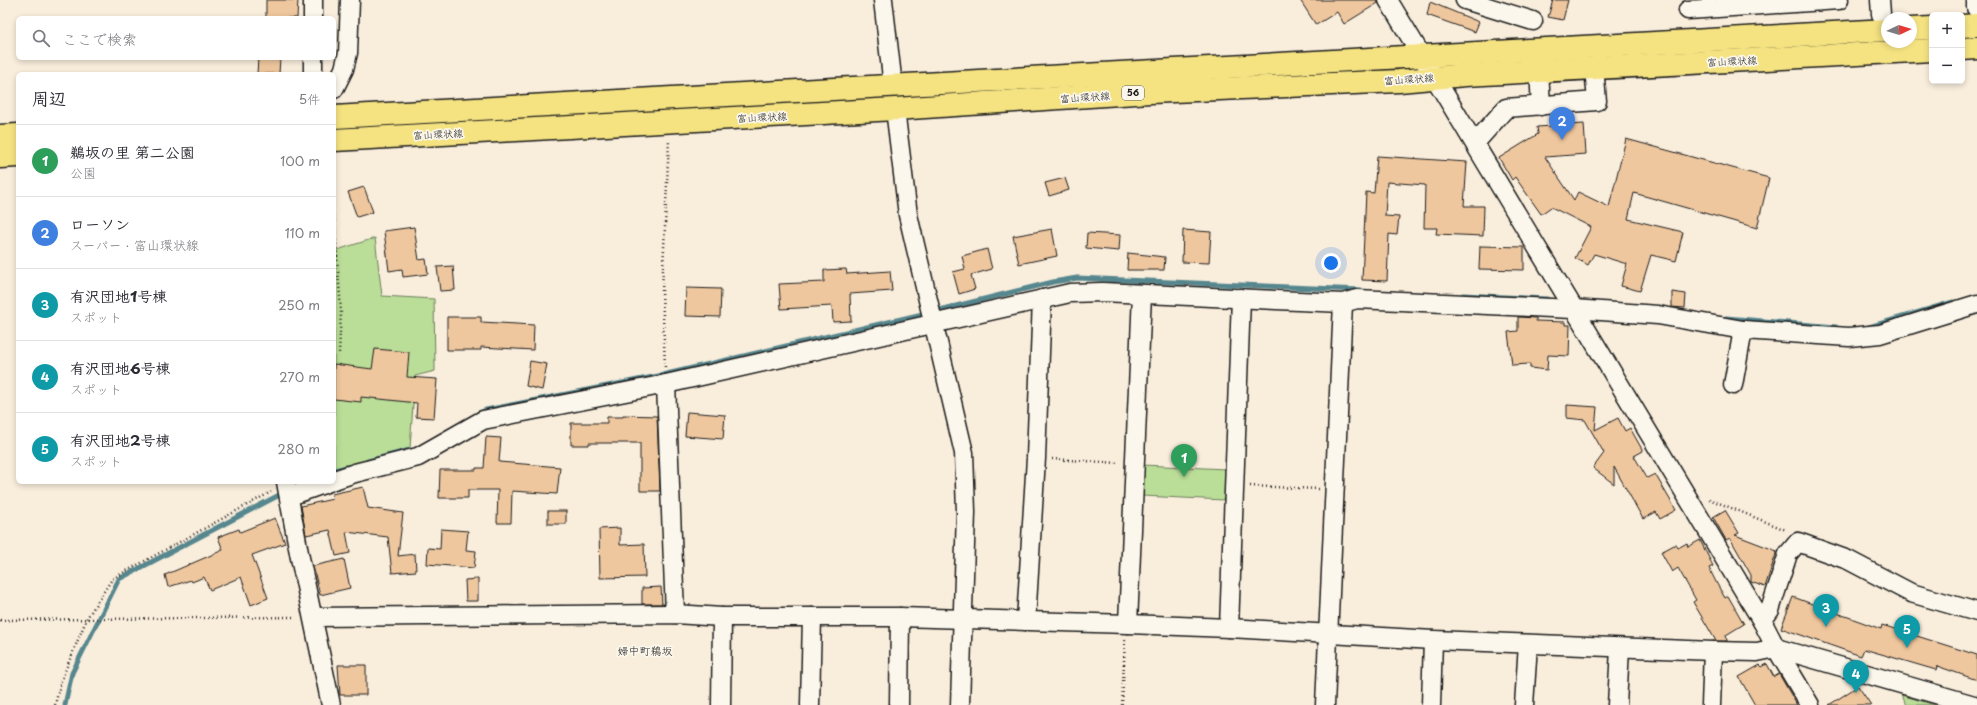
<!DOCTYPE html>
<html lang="ja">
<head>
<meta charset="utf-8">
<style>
  body { margin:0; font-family:"Playpen Sans","Klee One",sans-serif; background:#f7f7f7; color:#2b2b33 }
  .controls { position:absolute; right:12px; top:12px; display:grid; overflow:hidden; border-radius:6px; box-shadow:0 2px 6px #0003 }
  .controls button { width:36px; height:36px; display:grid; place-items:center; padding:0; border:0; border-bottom:1px solid #e1e1e2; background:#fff; color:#2b2b33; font:20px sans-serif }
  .compass { position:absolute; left:1881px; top:12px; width:36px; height:36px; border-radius:50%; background:#fff; box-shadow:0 2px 6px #0003; rotate:86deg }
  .you { position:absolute; left:1331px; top:263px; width:14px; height:14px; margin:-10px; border:3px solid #fff; border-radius:50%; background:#1a73e8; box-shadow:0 0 0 6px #1a73e833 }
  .badge { display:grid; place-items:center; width:26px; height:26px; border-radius:50%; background:#2563eb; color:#fff; font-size:13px; font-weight:700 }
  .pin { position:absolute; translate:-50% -33px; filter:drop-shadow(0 1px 2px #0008) }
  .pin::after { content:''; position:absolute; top:21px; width:14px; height:12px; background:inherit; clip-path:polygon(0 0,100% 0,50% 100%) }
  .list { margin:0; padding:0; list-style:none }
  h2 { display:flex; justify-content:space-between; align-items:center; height:52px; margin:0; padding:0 16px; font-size:17px }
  h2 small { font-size:13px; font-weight:400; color:#7c7c81 }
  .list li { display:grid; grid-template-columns:26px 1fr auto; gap:12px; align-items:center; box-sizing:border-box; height:72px; padding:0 16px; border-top:1px solid #e1e1e2 }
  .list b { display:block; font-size:15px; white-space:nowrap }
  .list p { margin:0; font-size:13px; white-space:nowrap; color:#7c7c81 }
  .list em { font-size:13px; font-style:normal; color:#7c7c81 }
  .icon { flex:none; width:22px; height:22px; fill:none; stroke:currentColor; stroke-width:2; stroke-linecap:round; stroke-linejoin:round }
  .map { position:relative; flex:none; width:1977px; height:705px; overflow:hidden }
  .search { position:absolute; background:#fff; box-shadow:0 2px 6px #0003; left:16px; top:16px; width:320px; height:44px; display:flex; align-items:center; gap:10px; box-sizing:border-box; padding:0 14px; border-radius:6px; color:#7c7c81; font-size:15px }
  .panel { position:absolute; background:#fff; box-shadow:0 2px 6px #0003; left:16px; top:72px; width:320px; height:412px; border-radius:6px }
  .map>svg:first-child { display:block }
</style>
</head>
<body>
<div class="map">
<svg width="1977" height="705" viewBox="0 0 1977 705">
  <rect width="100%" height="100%" fill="#f9eddc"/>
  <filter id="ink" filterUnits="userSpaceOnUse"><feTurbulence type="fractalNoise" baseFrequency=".025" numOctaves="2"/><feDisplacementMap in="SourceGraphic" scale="8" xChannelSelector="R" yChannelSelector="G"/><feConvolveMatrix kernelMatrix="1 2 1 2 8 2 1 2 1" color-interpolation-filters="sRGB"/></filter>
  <g filter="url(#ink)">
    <!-- green -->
    <g fill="#bade98" stroke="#6b7d5a">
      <path d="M375 238 382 296 434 299 435 371 415 376 410 448 334 476V251Z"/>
      <path d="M1143 465 1226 469 1224 500 1142 496Z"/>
      <path d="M1901 695 1935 705H1907Z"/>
    </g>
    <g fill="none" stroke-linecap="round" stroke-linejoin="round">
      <!-- stream -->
      <g stroke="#57878e" stroke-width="5">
        <path d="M1463 295 1547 299"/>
        <path d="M1726 318 1836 327"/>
        <path d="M1869 327 1953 302"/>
        <path d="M479 413 486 410 658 376 948 308 1053 282 1077 278 1361 290"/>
        <path d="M368 461 410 450"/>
        <path d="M334 470 347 467"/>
        <path d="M291 488 301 482"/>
        <path d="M65 705 72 673 119 579 285 492"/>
      </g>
    </g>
    <!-- building -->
    <g fill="#efc79e" stroke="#1c1c1c">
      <path d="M266 0H298L297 18H266Z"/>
      <path d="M1300 0H1378V3L1344 24 1337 12 1316 25Z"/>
      <path d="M1553 0H1568L1563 20 1548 17Z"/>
      <path d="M1430 2 1479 22 1475 32 1427 15Z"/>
      <path d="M258 58H280L279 74H257Z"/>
      <path d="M1584 124 1586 154 1545 157 1574 200 1578 192 1609 207 1626 139 1769 178 1757 228 1634 193 1628 219 1683 232 1676 261 1651 255 1640 291 1621 286 1627 264 1594 254 1588 265 1575 258 1591 227 1551 207 1541 214 1515 177 1512 180 1499 158 1538 134 1537 127Z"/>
      <path d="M1377 156 1467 162 1464 206H1484L1483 236 1436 234 1437 228H1424L1425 185 1387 182 1385 216 1399 217 1397 235 1389 234 1387 281 1362 280 1366 192 1374 193Z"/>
      <path d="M1065 178 1069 190 1049 196 1045 183Z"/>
      <path d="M364 187 373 212 357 217 348 192Z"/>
      <path d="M414 227 419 260 426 259 428 274 403 277 402 269 389 271 384 231Z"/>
      <path d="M1052 229 1057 256 1019 264 1013 236Z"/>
      <path d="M1183 230 1211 232 1209 263 1182 262Z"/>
      <path d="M1087 233 1120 235 1119 251 1086 248Z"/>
      <path d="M1480 246 1524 247V270L1479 269Z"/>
      <path d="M987 249 992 269 971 275 975 289 959 294 953 272 965 269 962 256Z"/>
      <path d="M1128 253 1165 257 1164 270H1127Z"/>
      <path d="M453 266 455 290 440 291 437 267Z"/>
      <path d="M846 269 847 274 890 271 892 291 850 294 851 321 833 322 832 306 781 309 779 284 824 282V270Z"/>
      <path d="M686 288 721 289 720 317 685 316Z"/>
      <path d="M1672 292 1686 294 1685 308 1672 307Z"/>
      <path d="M447 317H481V322L534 325 533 350 481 347V350H447Z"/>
      <path d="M1518 317 1536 318V321L1565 322V325H1570L1569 356 1548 355 1547 370 1530 368V364L1512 365 1508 332 1518 331Z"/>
      <path d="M375 349 409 352 407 377 437 379 434 418 416 417 417 403 361 397V402L334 399V364L372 369Z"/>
      <path d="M530 361 547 364 542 390 526 386Z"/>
      <path d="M1567 405 1597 407 1595 430 1618 418 1625 431 1630 428 1643 451 1634 456 1647 478 1655 474 1676 510 1660 519 1656 512 1643 519 1614 467V484L1593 468 1604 453 1585 420 1567 418Z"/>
      <path d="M687 412 725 415 723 439 685 436Z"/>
      <path d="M623 415 657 416 660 491H640V443H589V445H571V423H607V417H623Z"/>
      <path d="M486 437 501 438 499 462 560 467 557 494 512 491 511 523H497L498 490H468V498H439L440 470H476V468H484Z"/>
      <path d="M363 487 368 508 403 513 398 556 415 554 416 571 392 573 388 537 346 532 350 553 336 556 330 530 306 535 301 506 333 499 332 494Z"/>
      <path d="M1725 510 1739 533 1735 535 1777 551 1765 587 1751 582V575L1730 538 1726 540 1713 517Z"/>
      <rect x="548" y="511" width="18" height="13"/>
      <path d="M275 518 285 543 252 555 268 598 251 605 241 577 210 590 204 577 192 582 191 580 168 587 165 575 223 550 218 537 239 529 240 532Z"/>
      <path d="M620 528V545L644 544 645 577 600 578 599 529Z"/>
      <path d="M441 529 468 531 466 550 476 551 474 568 427 564 428 548 440 549Z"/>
      <path d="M1700 540 1713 566 1709 568 1717 584 1725 598 1728 596 1744 624 1726 635 1727 641H1716L1693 602 1696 600 1678 568 1672 572 1661 552 1676 544 1678 548 1687 543 1688 547Z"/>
      <path d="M344 559 350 588 320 595 313 566Z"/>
      <path d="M478 579V601H466L465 580Z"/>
      <path d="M661 587 662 604H642V588Z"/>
      <path d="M1793 597 1881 629 1882 625 1977 655V680L1937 666 1936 670 1864 649 1861 656 1781 628Z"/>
      <path d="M1767 664 1774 677 1779 674 1797 705H1755L1739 677 1760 665 1762 667Z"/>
      <path d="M338 665H366V695H340Z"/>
      <path d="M1858 686 1871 705H1829Z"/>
    </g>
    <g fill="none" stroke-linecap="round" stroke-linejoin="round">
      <defs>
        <g id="minor">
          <path d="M883 0 893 86"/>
          <path d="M1388 0 1762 621 1776 648 1810 705"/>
          <path d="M1465 0 1533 21"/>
          <path d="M1880 0 1881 14"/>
          <path d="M1976 0V8"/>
          <path d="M1688 10 1839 0"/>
          <path d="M313 18V0"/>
          <path d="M1539 71 1541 106"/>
          <path d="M313 74V58"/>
          <path d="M334 89 344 69 348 53 350 0"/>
          <path d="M895 109 908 215 964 453 966 512 960 705"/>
          <path d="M1475 143 1506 108 1597 101 1594 68"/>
          <path d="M666 384 675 614"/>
          <path d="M1733 385 1743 330"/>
          <path d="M334 480 355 473 418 457 483 420 666 384 1070 293 1102 292 1343 303 1357 299 1573 309 1658 315 1743 330 1849 337 1880 334 1977 304"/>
          <path d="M286 482 299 553 331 705"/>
          <path d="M290 496 329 482"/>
          <path d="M313 617 675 614 722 617H900L1128 624 1229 628 1433 640 1713 651 1757 652 1776 648 1974 705"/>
          <path d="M1026 621 1036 458 1042 299"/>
          <path d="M1762 621 1770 610 1788 554 1798 542 1848 560 1911 593 1977 612"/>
          <path d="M1128 624 1142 294"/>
          <path d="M1229 628 1241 298"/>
          <path d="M721 705 722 617"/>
          <path d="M810 705 812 617"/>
          <path d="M899 705 900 617"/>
          <path d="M1325 705 1343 303"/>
          <path d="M1431 705 1433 640"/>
          <path d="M1524 705 1528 644"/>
          <path d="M1617 705 1620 648"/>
          <path d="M1711 705 1713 651"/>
        </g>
        <g id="major">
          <path d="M1962 26 1977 25"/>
          <path d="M1911 29 1932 28"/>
          <path d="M1962 49 1977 48"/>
          <path d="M334 117 1887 30"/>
          <path d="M0 136 18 135"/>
          <path d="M334 140 895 109 1150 92 1399 81 1465 75 1932 50"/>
          <path d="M0 157 18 156"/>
        </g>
      </defs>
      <!-- minor casing -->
      <use href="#minor" stroke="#1c1c1c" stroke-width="21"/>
      <!-- major casing -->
      <use href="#major" stroke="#1c1c1c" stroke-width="25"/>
      <!-- path -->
      <g stroke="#1c1c1c" stroke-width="2.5" stroke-dasharray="1 3" stroke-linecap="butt">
        <path d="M334 216 341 311 339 354"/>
        <path d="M665 367 662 291 669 140"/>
        <path d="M1052 459 1119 463"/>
        <path d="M1250 486 1319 489"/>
        <path d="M1709 499 1786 530"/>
        <path d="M0 620 295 617"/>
        <path d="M55 705 61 681 87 618 112 579 271 492"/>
        <path d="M1122 705 1125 640"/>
      </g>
      <!-- minor -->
      <use href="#minor" stroke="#fbf7ec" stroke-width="18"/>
      <!-- major -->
      <use href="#major" stroke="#f5e382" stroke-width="22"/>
    </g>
  </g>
  <g text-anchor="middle" stroke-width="3.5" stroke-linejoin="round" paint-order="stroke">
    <!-- shield labels -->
    <rect fill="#fbf7ec" stroke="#5f5e5a" stroke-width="1" x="1122" y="86" width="22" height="14" rx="3"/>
    <g font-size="9" font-weight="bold" fill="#1c1c1c">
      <text x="1133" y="96">56</text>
    </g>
    <!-- street labels -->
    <g font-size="10" fill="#1c1c1c" stroke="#fbf7ec">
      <text transform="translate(1732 61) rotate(-3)" y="4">富山環状線</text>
      <text transform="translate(1409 79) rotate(-4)" y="4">富山環状線</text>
      <text transform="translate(1085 97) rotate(-4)" y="4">富山環状線</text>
      <text transform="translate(762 117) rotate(-3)" y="4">富山環状線</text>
      <text transform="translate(438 134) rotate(-3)" y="4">富山環状線</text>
    </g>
    <!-- neighbourhood labels -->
    <g font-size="11" fill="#1c1c1c" stroke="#fbf7ec">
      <text x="645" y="655">婦中町鵜坂</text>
    </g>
  </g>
</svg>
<div class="controls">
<button>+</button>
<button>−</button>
</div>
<svg class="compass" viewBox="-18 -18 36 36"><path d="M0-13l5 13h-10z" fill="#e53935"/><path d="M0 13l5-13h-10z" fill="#7c7c81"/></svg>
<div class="you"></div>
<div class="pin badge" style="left:1184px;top:477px;background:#2e9e5b">1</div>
<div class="pin badge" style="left:1562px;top:140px;background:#3f7fe0">2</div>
<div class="pin badge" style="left:1826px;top:627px;background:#0f9aa8">3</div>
<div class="pin badge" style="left:1856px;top:693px;background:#0f9aa8">4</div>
<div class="pin badge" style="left:1907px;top:648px;background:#0f9aa8">5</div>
<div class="search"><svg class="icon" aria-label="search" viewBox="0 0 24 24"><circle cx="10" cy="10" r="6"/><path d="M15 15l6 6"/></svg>ここで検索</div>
<section class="panel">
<h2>周辺<small>5件</small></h2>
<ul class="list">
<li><span class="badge" style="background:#2e9e5b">1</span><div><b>鵜坂の里 第二公園</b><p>公園</p></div><em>100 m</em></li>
<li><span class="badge" style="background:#3f7fe0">2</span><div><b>ローソン</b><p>スーパー · 富山環状線</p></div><em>110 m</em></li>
<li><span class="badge" style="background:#0f9aa8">3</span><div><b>有沢団地1号棟</b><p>スポット</p></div><em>250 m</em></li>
<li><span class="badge" style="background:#0f9aa8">4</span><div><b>有沢団地6号棟</b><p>スポット</p></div><em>270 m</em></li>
<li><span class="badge" style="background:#0f9aa8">5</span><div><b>有沢団地2号棟</b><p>スポット</p></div><em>280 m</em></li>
</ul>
</section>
</div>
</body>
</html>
